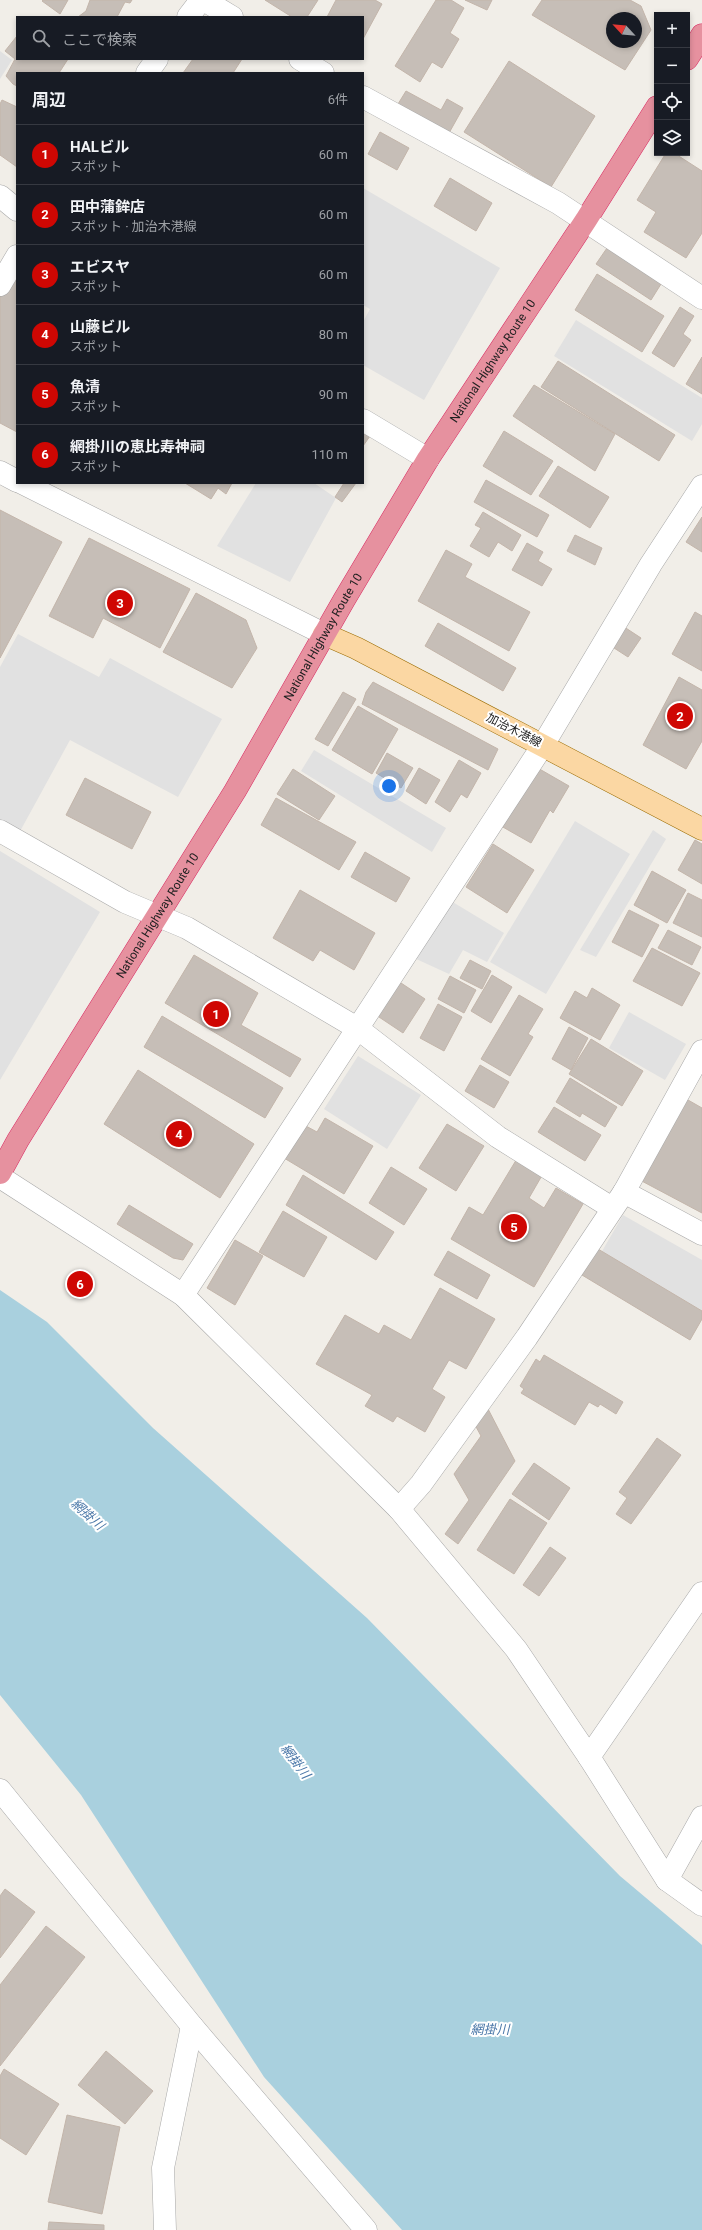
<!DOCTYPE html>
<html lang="ja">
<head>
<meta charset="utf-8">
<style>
  body { margin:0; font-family:Roboto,"Noto Sans JP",sans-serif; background:#242831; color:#f1f3f6 }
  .controls { position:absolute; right:12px; top:12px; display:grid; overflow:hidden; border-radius:0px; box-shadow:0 2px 6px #0003 }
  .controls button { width:36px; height:36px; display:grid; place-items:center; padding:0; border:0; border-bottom:1px solid #363941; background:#171b24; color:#f1f3f6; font:20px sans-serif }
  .compass { position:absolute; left:606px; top:12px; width:36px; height:36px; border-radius:50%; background:#171b24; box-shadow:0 2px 6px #0003; rotate:296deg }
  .you { position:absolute; left:389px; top:786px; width:14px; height:14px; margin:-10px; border:3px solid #fff; border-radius:50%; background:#1a73e8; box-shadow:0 0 0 6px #1a73e833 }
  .badge { display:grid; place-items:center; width:26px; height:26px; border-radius:50%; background:#cf0703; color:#fff; font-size:13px; font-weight:700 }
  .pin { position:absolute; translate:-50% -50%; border:2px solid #fff; box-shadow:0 1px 4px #0006 }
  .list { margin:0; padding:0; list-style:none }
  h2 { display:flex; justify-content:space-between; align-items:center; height:52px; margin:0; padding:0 16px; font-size:17px }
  h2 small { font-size:13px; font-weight:400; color:#9ea1a6 }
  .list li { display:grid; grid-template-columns:26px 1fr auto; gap:12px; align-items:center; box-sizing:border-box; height:60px; padding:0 16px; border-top:1px solid #363941 }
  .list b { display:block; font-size:15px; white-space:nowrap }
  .list p { margin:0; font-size:13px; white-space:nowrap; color:#9ea1a6 }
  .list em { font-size:13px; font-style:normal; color:#9ea1a6 }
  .icon { flex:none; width:22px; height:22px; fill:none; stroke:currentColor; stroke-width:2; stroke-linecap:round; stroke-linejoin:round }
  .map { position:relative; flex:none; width:702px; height:2230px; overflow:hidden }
  .search { position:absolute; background:#171b24; box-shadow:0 2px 6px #0003; left:16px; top:16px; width:348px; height:44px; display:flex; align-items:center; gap:10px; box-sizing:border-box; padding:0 14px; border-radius:0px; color:#9ea1a6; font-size:15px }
  .panel { position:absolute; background:#171b24; box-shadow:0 2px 6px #0003; left:16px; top:72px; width:348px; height:412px; border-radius:0px }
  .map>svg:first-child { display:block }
</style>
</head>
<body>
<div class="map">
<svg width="702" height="2230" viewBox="0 0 702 2230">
  <rect width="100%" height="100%" fill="#f1eee8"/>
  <!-- parking -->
  <g fill="#e1e1e1">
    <path d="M0 51 12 60 0 79Z"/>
    <path d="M363 188 500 268 424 400 363 365V322L370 309 363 305Z"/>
    <path d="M576 320 702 398V424L692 441 554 356Z"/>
    <path d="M256 483H314L336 498 290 582 217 546Z"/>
    <path d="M18 634 99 677 110 658 222 719 178 797 70 740 18 835 0 825V667Z"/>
    <path d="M314 750 446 828 432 852 301 771Z"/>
    <path d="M575 821 630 854 546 994 490 962Z"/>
    <path d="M653 830 666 839 596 957 580 950Z"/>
    <path d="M0 851 100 912 0 1080Z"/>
    <path d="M451 901 504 933 487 962 463 950 449 974 414 958Z"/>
    <path d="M629 1012 686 1044 665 1080 609 1048Z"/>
    <path d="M358 1056 421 1095 387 1149 324 1109Z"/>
    <path d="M623 1215 702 1260V1311L601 1253Z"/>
  </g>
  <!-- water -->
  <path fill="#a9d0de" d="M0 1290 47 1322 153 1428 367 1618 620 1876 702 1945V2230H402L264 2077 81 1795 0 1695Z"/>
  <!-- building -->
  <g fill="#c6beb7" stroke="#c3b5aa" fill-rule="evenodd">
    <path d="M43 0H68L60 14 42 1Z"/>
    <path d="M90 0H132L130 3 125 2 117 17H78L86 11Z"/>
    <path d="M265 0H318L307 17H292Z"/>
    <path d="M336 0H375L382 4 363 39V17H327Z"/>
    <path d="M436 0H451L464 8 450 33 459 39 442 68 432 62 420 82 395 66Z"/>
    <path d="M465 0H492L487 10Z"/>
    <path d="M542 0H630L641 6 651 30 625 70 532 15ZM612 18H636V42H612Z"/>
    <path d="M17 36V59H68L59 73H17V86L13 84 6 76 15 59 5 51Z"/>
    <path d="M193 59H242L233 73H183Z"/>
    <path d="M509 61 595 116 551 187 464 132Z"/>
    <path d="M406 91 441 110 447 99 463 108 449 133 398 104Z"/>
    <path d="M2 100 17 107V167L0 155V104Z"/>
    <path d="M380 132 409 148 397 170 368 154Z"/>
    <path d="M666 153H674L702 171V233L686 258 644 232 656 212 637 200Z"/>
    <path d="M450 178 492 203 476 231 434 206Z"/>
    <path d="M607 248 661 284 651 300 596 264Z"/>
    <path d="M17 263V432L0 423V290Z"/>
    <path d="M597 274 664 316 642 352 575 310Z"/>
    <path d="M680 307 694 316 683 334 691 340 674 367 652 353Z"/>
    <path d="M702 357V394L686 384Z"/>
    <path d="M558 361 675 435 659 461 541 387Z"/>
    <path d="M534 385 615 434 595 471 513 416Z"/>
    <path d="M504 431 553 461 531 495 483 466Z"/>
    <path d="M363 432 370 436 363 446Z"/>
    <path d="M558 466 609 497 590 528 539 496Z"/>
    <path d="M486 480 549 515 537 537 474 502Z"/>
    <path d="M185 483H232L226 494 218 488 211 499Z"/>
    <path d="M344 483H356L342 502 335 497Z"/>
    <path d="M0 510 62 542 0 658Z"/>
    <path d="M483 512 521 535 512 551 498 542 489 557 470 546 481 528 475 525Z"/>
    <path d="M702 517V552L686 542Z"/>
    <path d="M575 535 602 548 595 565 567 551Z"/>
    <path d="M89 538 190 589 160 648 103 618 93 638 49 616Z"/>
    <path d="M527 543 543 552 538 561 552 569 542 586 512 570Z"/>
    <path d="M446 550 472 564 465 577 530 612 509 651 418 601Z"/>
    <path d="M196 593 246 620 257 648 232 688 163 652Z"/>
    <path d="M695 612 702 616V671L672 654Z"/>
    <path d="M609 617 641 638 628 657 597 637Z"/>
    <path d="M438 623 516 668 503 691 425 646Z"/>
    <path d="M679 677 702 690V741L686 769 643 745Z"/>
    <path d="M373 682 498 749 488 770 362 704 366 692Z"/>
    <path d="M343 692 356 699 328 746 315 739Z"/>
    <path d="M358 706 398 729 372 774 332 750Z"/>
    <path d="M387 753 413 768 401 788 376 773Z"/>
    <path d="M459 760 481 773 467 798 461 794 450 812 435 802Z"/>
    <path d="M529 763 569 786 553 813 550 810 531 843 494 822Z"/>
    <path d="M419 768 440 780 426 804 406 791Z"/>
    <path d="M293 769 335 796 319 820 277 794Z"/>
    <path d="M85 778 151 812 132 849 66 815Z"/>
    <path d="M276 798 356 842 339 870 261 825Z"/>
    <path d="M695 840 702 844V884L678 870Z"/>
    <path d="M493 844 534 870 507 913 466 887Z"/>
    <path d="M365 852 410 878 396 902 351 877Z"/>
    <path d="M652 871 686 890 667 923 634 905Z"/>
    <path d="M300 890 375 933 354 970 320 950 313 961 273 938Z"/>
    <path d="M688 893 702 900V937L673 923Z"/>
    <path d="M629 910 659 925 642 957 612 942Z"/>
    <path d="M668 930 701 947 692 965 658 948Z"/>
    <path d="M652 948 700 973 682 1006 633 981Z"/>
    <path d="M194 955 258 993 241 1025 301 1059 290 1077 165 1003Z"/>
    <path d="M470 960 491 971 482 989 460 978Z"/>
    <path d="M492 975 512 987 491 1023 471 1011Z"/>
    <path d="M450 976 476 990 464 1013 438 999Z"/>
    <path d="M395 979 425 999 403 1033 373 1013Z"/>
    <path d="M592 988 620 1005 600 1040 560 1018 575 991 587 998Z"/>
    <path d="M519 995 543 1009 528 1034 533 1037 510 1076 481 1059Z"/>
    <path d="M438 1004 462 1017 444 1051 420 1038Z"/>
    <path d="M162 1016 283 1088 265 1118 144 1047Z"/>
    <path d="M569 1027 588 1038 571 1070 552 1059Z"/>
    <path d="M591 1039 643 1071 622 1106 569 1074Z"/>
    <path d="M480 1065 509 1082 494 1108 465 1091Z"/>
    <path d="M138 1070 254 1144 220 1198 104 1124Z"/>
    <path d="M570 1078 617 1107 605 1127 582 1113 580 1117 556 1102Z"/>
    <path d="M681 1096 702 1108V1213L638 1179Z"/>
    <path d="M554 1107 601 1135 585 1161 538 1132Z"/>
    <path d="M325 1118 373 1146 344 1194 284 1158 304 1125 317 1132Z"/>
    <path d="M447 1124 484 1146 456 1191 419 1168Z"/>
    <path d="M518 1157 544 1172 529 1198 544 1208 556 1188 583 1204 534 1287 451 1239 469 1207 483 1215Z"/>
    <path d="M391 1167 427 1189 404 1225 369 1203Z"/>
    <path d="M303 1175 394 1232 376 1260 286 1205Z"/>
    <path d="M129 1205 193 1244 183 1260 173 1258 117 1224Z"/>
    <path d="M283 1211 327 1237 304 1277 259 1252Z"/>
    <path d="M235 1240 263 1256 235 1305 207 1288Z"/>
    <path d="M598 1249 702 1311V1319L690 1340 582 1275Z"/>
    <path d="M448 1251 490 1275 477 1299 434 1275Z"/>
    <path d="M440 1288 495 1319 466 1369 449 1360 432 1389 445 1397 425 1432 397 1416 393 1422 365 1406 372 1395 316 1364 345 1315 379 1334 384 1325 411 1340Z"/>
    <path d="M544 1355 623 1402 616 1414 600 1404 598 1407 589 1402 575 1425 521 1393 524 1389 520 1386 536 1359 540 1362Z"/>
    <path d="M487 1407 515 1461 458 1544 445 1534 469 1500 454 1474 481 1436 474 1423Z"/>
    <path d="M657 1438 681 1455 631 1524 616 1514 627 1498 619 1492Z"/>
    <path d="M534 1463 570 1488 549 1520 512 1494Z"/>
    <path d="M510 1499 547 1523 514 1574 477 1550Z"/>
    <path d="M550 1547 566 1558 539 1596 523 1585Z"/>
    <path d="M5 1889 35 1912 0 1958V1896Z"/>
    <path d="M46 1926 85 1957 0 2066V1985Z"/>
    <path d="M106 2051 153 2091 125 2124 78 2085Z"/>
    <path d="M4 2069 59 2104 26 2155 0 2138V2076Z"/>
    <path d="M67 2115 120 2127 102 2214 48 2202Z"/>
    <path d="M49 2222 104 2225V2230H48Z"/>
  </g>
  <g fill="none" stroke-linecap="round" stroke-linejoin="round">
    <defs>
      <g id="minor">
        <path d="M204 0 232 17"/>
        <path d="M188 17 201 0"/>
        <path d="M300 59 323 73"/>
        <path d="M147 73 157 59"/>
        <path d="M363 97 558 203 702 298"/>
        <path d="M0 196 17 210"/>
        <path d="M0 285 17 256"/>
        <path d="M363 420 428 459"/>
        <path d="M0 472 17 481"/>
        <path d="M22 483 324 634"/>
        <path d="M0 831 125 902 187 928 357 1028 498 1137 612 1208"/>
        <path d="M0 1177 183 1295 399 1509 516 1649 589 1757 667 1880 702 1905"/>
        <path d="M624 1192 702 1234"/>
        <path d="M183 1295 543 745 651 564 702 486"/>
        <path d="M399 1509 421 1484 527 1337 624 1192 702 1051"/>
        <path d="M589 1757 702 1593"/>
        <path d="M0 1790 192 2026 366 2230"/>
        <path d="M667 1880 702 1817"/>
        <path d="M165 2230 163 2168 192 2026"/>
      </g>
      <path id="major" d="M324 634 356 648 702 829"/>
      <g id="highway">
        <path d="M687 59 702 35"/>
        <path id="s1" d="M0 1173 18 1140 235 791 344 600 428 459 586 220 657 107"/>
      </g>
    </defs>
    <!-- minor casing -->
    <use href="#minor" stroke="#a8a8a8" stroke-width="23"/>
    <!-- major casing -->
    <use href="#major" stroke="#9b6c02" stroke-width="23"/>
    <!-- highway casing -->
    <use href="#highway" stroke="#d92a62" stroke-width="23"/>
    <!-- minor -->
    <use href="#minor" stroke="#fff" stroke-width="22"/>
    <!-- major -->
    <use href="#major" stroke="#fbd7a3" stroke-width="22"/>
    <!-- highway -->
    <use href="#highway" stroke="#e6919f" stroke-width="22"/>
  </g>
  <g text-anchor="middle" stroke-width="4" stroke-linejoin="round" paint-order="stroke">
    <!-- street labels -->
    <g font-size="12" fill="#212121" stroke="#fff">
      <text dy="4" stroke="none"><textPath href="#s1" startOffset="950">National Highway Route 10</textPath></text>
      <text dy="4" stroke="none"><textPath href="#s1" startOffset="626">National Highway Route 10</textPath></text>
      <text transform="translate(514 730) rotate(27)" y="4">加治木港線</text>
      <text dy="4" stroke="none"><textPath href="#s1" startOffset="302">National Highway Route 10</textPath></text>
    </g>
    <!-- water labels -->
    <g font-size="13" font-style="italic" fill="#4a77a8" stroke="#fff">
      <text transform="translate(88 1514) rotate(42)" y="5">網掛川</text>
      <text transform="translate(296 1761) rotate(53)" y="5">網掛川</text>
      <text x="490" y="2034">網掛川</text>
    </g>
  </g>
</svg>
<div class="controls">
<button>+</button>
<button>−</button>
<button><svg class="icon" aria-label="locate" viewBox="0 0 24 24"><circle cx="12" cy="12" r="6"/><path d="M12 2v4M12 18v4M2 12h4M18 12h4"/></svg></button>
<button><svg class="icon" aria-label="layers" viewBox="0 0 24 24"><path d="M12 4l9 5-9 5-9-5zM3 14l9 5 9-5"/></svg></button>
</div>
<svg class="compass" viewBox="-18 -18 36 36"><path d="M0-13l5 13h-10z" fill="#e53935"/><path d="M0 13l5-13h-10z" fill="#9ea1a6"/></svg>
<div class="you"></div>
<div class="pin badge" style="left:216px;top:1014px">1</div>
<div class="pin badge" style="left:680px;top:716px">2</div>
<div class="pin badge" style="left:120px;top:603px">3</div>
<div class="pin badge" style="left:179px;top:1134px">4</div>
<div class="pin badge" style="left:514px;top:1227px">5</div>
<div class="pin badge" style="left:80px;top:1284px">6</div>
<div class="search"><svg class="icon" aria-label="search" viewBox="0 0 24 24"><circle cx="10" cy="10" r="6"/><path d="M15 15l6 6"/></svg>ここで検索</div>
<section class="panel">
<h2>周辺<small>6件</small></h2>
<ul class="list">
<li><span class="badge">1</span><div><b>HALビル</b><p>スポット</p></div><em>60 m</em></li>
<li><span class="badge">2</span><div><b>田中蒲鉾店</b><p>スポット · 加治木港線</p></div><em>60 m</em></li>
<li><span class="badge">3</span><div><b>エビスヤ</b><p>スポット</p></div><em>60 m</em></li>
<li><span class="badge">4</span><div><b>山藤ビル</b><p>スポット</p></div><em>80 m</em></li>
<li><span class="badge">5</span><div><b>魚清</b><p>スポット</p></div><em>90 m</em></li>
<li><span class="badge">6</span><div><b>網掛川の恵比寿神祠</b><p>スポット</p></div><em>110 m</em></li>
</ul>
</section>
</div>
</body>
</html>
